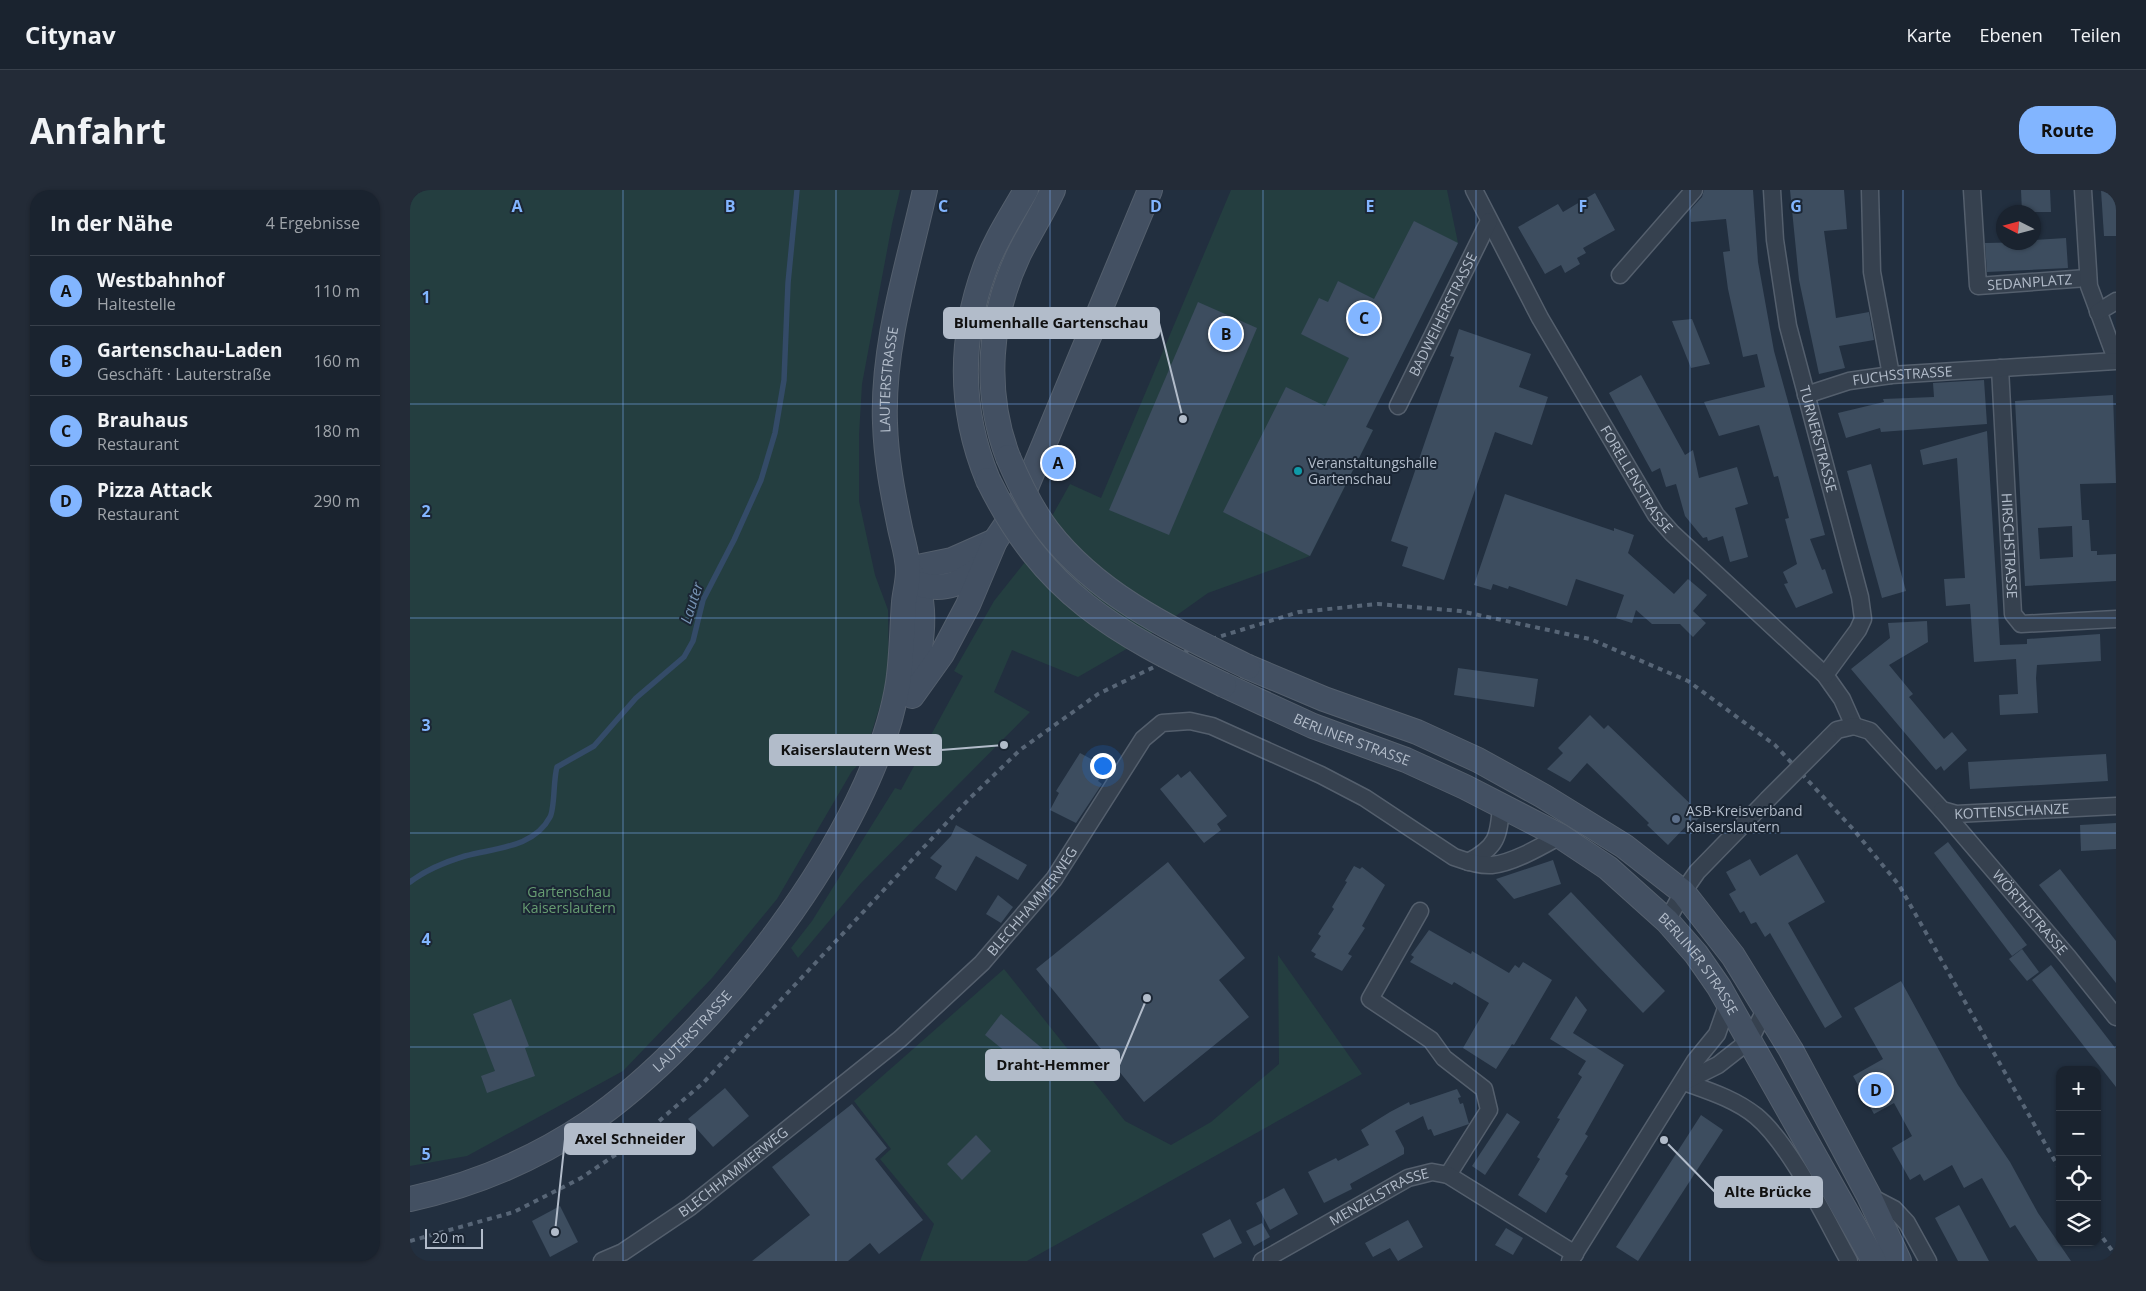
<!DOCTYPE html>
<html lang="de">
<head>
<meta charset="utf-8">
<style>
  body { margin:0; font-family:"Open Sans",sans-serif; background:#232b37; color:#f1f3f6 }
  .controls { position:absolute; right:15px; bottom:15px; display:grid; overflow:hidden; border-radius:10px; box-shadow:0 1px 4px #0004 }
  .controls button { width:45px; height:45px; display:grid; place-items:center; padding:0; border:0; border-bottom:1px solid #38404b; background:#1a232f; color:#f1f3f6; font:25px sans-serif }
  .compass { position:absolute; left:1586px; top:15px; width:45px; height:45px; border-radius:50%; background:#1a232f; box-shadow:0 1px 4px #0004; rotate:276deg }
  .scale { position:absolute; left:15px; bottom:12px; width:58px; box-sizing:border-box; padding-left:5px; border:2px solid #b2bcca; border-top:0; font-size:14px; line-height:18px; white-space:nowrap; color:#b2bcca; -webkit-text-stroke:4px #1b2634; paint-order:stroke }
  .you { position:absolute; left:692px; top:575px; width:18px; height:18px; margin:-12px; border:4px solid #fff; border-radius:50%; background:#1a73e8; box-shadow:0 0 0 8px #1a73e833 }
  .badge { display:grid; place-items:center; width:32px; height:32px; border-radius:50%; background:#82b5ff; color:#111; font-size:16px; font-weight:700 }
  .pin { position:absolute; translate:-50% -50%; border:2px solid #fff; box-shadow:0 1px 5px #0006 }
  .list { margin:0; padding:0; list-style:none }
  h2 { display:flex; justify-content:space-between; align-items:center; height:65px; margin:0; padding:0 20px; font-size:21px }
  h2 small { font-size:16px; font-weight:400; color:#9fa4aa }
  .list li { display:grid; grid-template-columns:32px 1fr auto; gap:15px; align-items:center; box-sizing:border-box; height:70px; padding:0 20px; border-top:1px solid #38404b }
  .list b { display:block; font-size:19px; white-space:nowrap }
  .list p { margin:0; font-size:16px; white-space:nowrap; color:#9fa4aa }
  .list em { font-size:16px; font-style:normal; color:#9fa4aa }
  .icon { flex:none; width:28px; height:28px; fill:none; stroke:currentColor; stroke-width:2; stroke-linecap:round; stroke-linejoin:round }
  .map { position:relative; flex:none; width:1706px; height:1071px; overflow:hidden; border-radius:20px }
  header { display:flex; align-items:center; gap:30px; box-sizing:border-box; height:70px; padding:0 25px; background:#1a232f; border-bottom:1px solid #38404b }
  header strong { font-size:24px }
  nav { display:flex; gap:28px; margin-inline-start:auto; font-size:18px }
  .intro { display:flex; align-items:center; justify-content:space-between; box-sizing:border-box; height:120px; padding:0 30px }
  h1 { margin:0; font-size:35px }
  .button { padding:12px 22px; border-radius:20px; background:#82b5ff; color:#111; font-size:18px; font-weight:700 }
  main { display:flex; gap:30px; padding:0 30px }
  aside { flex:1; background:#1a232f; border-radius:20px; box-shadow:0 1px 4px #0004 }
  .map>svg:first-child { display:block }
</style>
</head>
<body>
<header>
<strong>Citynav</strong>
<nav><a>Karte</a><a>Ebenen</a><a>Teilen</a></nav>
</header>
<div class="intro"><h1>Anfahrt</h1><a class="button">Route</a></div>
<main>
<aside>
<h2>In der Nähe<small>4 Ergebnisse</small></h2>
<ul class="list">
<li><span class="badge">A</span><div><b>Westbahnhof</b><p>Haltestelle</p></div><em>110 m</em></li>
<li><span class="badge">B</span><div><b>Gartenschau-Laden</b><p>Geschäft · Lauterstraße</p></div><em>160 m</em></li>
<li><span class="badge">C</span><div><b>Brauhaus</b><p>Restaurant</p></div><em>180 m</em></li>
<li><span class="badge">D</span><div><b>Pizza Attack</b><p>Restaurant</p></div><em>290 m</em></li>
</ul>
</aside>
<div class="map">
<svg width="1706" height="1071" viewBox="0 0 1706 1071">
  <rect width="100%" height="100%" fill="#222f3f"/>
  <!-- green -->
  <g fill="#243e40">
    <path d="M0 0H490L482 34 452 194 449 245V311L465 385 478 420 479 487 453 570 442 581 367 709 302 788 213 881 57 966 0 976Z"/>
    <path d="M821 0H1037L1048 53 961 226 952 235 963 240 900 366 798 403 732 450 668 487 602 460 584 502 620 522 451 693 388 768 381 758 402 731 485 598 491 600 553 486 544 481 584 411 619 367 660 294 691 308Z"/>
    <path d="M868 765 952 884 617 1071H510L524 1034 470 969 481 959 444 911 594 779 715 931 761 955 801 932 869 874Z"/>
  </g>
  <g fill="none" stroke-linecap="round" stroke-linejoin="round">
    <!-- stream -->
    <path stroke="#344b68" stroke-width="5.5" d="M0 692C17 679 35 672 55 666 84 658 124 658 140 627 145 618 143 591 147 577L184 556 226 508 274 467 283 451 293 410 324 350 351 290 365 243 374 190 378 93 387 0"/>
  </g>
  <!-- building -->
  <g fill="#3d4d5f" fill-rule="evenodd">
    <path d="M1294 0H1343L1348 72 1364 161 1415 345 1400 349 1412 380 1415 379 1423 403 1386 418 1374 394 1378 393 1373 382 1387 374 1375 329 1379 328 1368 286 1364 287 1349 235 1309 246 1294 212 1355 197 1347 164 1333 167 1318 99 1313 62 1320 61 1316 29 1281 32 1280 20 1292 7Z"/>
    <path d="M1380 0H1434L1437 39 1414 41 1426 128 1459 122 1464 150 1429 156 1435 178 1409 184 1389 90Z"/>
    <path d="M1611 0H1640L1641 22H1612Z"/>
    <path d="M1691 0H1706V46H1694Z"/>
    <path d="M1185 3 1205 40 1173 58 1176 63 1167 68 1170 74 1155 83 1151 75 1135 84 1108 37 1148 14 1153 22Z"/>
    <path d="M1004 31 1048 53 956 237 963 240 900 366 813 322 876 197 915 216 939 168 891 144 909 108 918 112 928 91 964 109Z"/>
    <path d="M1656 48 1658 78 1577 82 1575 53 1624 52V50Z"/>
    <path d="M788 112 847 138 759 345 699 320Z"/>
    <path d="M1282 129 1300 174 1281 178 1262 131Z"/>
    <path d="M1049 139 1121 164 1109 197 1138 207 1122 255 1085 242 1034 390 992 376 998 357 981 351 1044 167 1040 166Z"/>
    <path d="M1231 185 1275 265 1283 260 1289 288 1327 277 1338 314 1325 318 1338 367 1320 372 1313 346 1298 351 1297 347 1293 348 1275 326 1266 294 1256 297 1250 278 1242 282 1199 203Z"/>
    <path d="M1574 190 1577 234 1471 242 1470 238 1436 248 1428 223 1474 212 1473 209 1524 207 1523 193Z"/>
    <path d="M1703 205 1706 293 1670 294 1672 330H1679L1681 361H1687V365L1706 364V391L1615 396 1605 211ZM1662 336 1663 367 1630 369 1628 338Z"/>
    <path d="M1577 241 1590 455 1617 454V449L1690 444 1691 471 1627 475 1626 488 1628 523 1590 525 1589 505 1608 504 1606 469 1564 472 1560 414 1536 416 1534 389 1555 388 1547 268 1513 275 1510 260Z"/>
    <path d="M1461 274 1496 401 1472 408 1437 281Z"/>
    <path d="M1095 304 1204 341V338L1224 345 1218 363 1264 404 1278 389 1297 405 1283 421 1296 433 1283 447 1270 434H1242L1226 420 1222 433 1206 428 1214 405 1166 389 1157 416 1099 396 1098 399 1083 394 1081 400 1064 395Z"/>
    <path d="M1517 431 1518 452 1479 475 1503 504 1499 507 1534 549 1542 542 1557 560 1534 581 1531 576 1526 580 1441 479 1480 448 1478 433Z"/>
    <path d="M1048 478 1128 489 1124 517 1044 505Z"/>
    <path d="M1180 525 1194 539 1198 535 1292 625 1280 637 1278 634 1258 655 1237 635 1239 633 1177 573 1160 592 1137 579 1153 563 1148 558Z"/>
    <path d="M670 563 696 577 688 591 692 594 666 633 640 620 649 603 646 601Z"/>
    <path d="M1696 564 1698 591 1560 599 1558 572Z"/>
    <path d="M780 581 817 626 807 634 811 640 794 653 750 599 768 584 771 588Z"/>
    <path d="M1706 633V659L1671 661 1670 635Z"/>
    <path d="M546 635 617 675 608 690 566 666 546 701 525 688 532 676 520 668 541 646Z"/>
    <path d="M1538 652 1617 755 1602 766 1524 663Z"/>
    <path d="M1387 664 1415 712 1378 733 1432 827 1415 838 1360 743 1355 747 1346 732 1341 734 1334 721 1330 723 1319 704 1326 700 1316 682 1340 669 1350 686Z"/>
    <path d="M1143 670 1151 694 1104 709 1086 689Z"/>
    <path d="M758 672 835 768 809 790 839 827 734 912 626 779Z"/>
    <path d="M944 676 950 679 952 677 975 695 952 736 955 738 938 764 942 766 932 781 904 767 906 764 901 761 911 746 908 744 924 719 922 717 937 692 935 691Z"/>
    <path d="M1650 679 1706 751V793L1629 695Z"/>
    <path d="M1161 702 1255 801 1233 823 1138 724Z"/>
    <path d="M588 705 603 717 591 733 576 724Z"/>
    <path d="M1019 740 1061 764 1062 761 1099 783 1105 775 1109 778 1113 772 1142 790 1104 855 1102 854 1086 879 1053 858 1079 813 1044 792 1042 795 1000 772 1004 767 1001 765Z"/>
    <path d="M1612 759 1629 782 1617 791 1599 769Z"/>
    <path d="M1641 775 1706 859V897L1622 790Z"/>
    <path d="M1491 791 1548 895 1600 972 1628 1023 1661 1071H1628L1605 1035 1600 1038 1572 988 1554 998 1542 975 1514 991 1510 984 1500 990 1482 958 1502 946 1484 913 1464 924 1443 886 1473 869 1444 818Z"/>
    <path d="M1166 806 1177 820 1163 843 1214 875 1175 944 1178 946 1155 984 1158 986 1136 1023 1108 1005 1130 969 1127 967 1150 929 1147 928 1172 887 1168 884 1176 871 1140 849Z"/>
    <path d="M101 809 119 856 115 858 125 886 77 903 71 886 85 881 63 824Z"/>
    <path d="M591 824 633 859 617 879 575 845Z"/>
    <path d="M315 898 339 926 303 957 278 929Z"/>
    <path d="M1047 899 1051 907 1048 908 1050 914 1053 913 1059 934 1024 946 1021 939 1018 940 1013 926 985 941 994 958V964L940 994 942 999 914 1013 898 982 926 968 928 971 959 955 951 940 980 922 999 912 1000 915Z"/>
    <path d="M442 914 477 958 465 969 513 1030 469 1064 460 1053 438 1071H342L400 1025 362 977Z"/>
    <path d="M1097 923 1110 932 1075 985 1062 976Z"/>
    <path d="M1291 925 1313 940 1228 1071 1206 1057Z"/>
    <path d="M566 945 581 961 552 990 537 974Z"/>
    <path d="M874 998 888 1024 860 1040 846 1013Z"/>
    <path d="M1549 1015 1579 1071H1548L1525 1028Z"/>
    <path d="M150 1016 168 1052 140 1067 122 1031Z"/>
    <path d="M820 1029 832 1053 804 1068 792 1044Z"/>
    <path d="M998 1030 1013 1057 988 1071 980 1058 963 1067 955 1053Z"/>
    <path d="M852 1033 860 1047 844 1056 836 1041Z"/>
    <path d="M1096 1038 1113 1048 1103 1065 1085 1055Z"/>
  </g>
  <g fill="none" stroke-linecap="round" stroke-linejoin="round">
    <defs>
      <g id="minor">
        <path id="s1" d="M1064 0 1130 128 1246 325 1262 343 1415 485 1432 509 1444 536"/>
        <path id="s2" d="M1362 0 1365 50 1378 136 1450 407 1453 429 1448 440 1415 485"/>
        <path d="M1460 0 1462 82 1481 185"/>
        <path id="s3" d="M1562 0 1568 96 1677 88"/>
        <path d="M1673 0 1679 96 1706 169"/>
        <path d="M1210 85 1284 0"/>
        <path d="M1688 122 1706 111"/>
        <path id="s4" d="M1590 178 1603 424 1611 434 1706 429"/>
        <path id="s5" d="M1396 205 1439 191 1481 185 1706 171"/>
        <path id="s6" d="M988 216 1079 31"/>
        <path id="s7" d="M1444 536 1460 541 1532 620 1546 624 1706 616"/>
        <path d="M1419 548 1427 540 1444 536"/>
        <path id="s8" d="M1532 620 1658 767 1706 827"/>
        <path d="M1058 672C1087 657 1089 647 1091 615"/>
        <path d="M1010 721 960 809 1021 850 1034 868 1074 899 1079 920 1038 985"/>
        <path d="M1257 731 1273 702 1287 682 1357 610"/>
        <path d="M1274 892C1299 901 1325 909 1346 926 1381 955 1416 1030 1439 1071"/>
        <path d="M1274 892 1308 875 1340 850 1356 818"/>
        <path d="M1459 1006 1484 1019 1497 1033 1518 1071"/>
        <path id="s9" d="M192 1071 213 1062 280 1017 490 849 572 773 644 689 733 549 752 533 780 531 802 536 911 585 955 608 1044 667C1055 671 1070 676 1082 675 1103 673 1132 656 1150 646"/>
        <path id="s10" d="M852 1071 998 988 1022 982 1038 985 1165 1064"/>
        <path d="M1160 1071 1285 871 1307 844 1318 813"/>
      </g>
      <g id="secondary">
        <path d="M598 267C573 201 579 127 609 64 620 42 633 22 643 0"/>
        <path d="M578 290C549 220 549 149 575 78 585 50 602 25 616 0"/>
        <path d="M498 379 542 370 585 351"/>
        <path d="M502 385C521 415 509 466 503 499"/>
        <path d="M508 394C536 402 554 393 574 374"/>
        <path d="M838 477 914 509 1007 542 1068 570 1133 606 1214 656 1273 702 1323 766 1381 860 1459 1006 1489 1071"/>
        <path id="s11" d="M814 495 903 536 996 570 1055 597 1150 646 1198 678 1257 731 1286 764 1309 797 1464 1071"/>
        <path d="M502 506 532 464 558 415 585 351 608 317 740 0"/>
        <path id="s12" d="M0 1009C64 995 123 970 177 934 300 851 465 641 488 493 492 466 492 439 494 412 495 402 498 392 498 381 498 367 493 352 490 338 483 304 476 269 475 233 472 155 498 76 515 0"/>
      </g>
    </defs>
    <!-- minor casing -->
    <use href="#minor" stroke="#545f6d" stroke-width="19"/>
    <!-- secondary casing -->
    <use href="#secondary" stroke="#545f6d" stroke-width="26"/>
    <!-- minor -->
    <use href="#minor" stroke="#36414f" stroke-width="16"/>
    <!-- secondary -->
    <use href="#secondary" stroke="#435062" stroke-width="24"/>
    <!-- rail -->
    <g stroke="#576576" stroke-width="4" stroke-dasharray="5 5" stroke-linecap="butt">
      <path d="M1687 1040 1706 1066"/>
      <path d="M0 1051 104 1022 171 988 226 951 294 892 558 610 610 560 688 504 802 449 889 422 968 414 1050 421 1180 449 1278 491 1365 555 1443 639 1489 695 1650 980"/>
    </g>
    <defs>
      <path id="minor-bridge" d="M1357 610 1419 548"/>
      <g id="secondary-bridge">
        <path d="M598 267C609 293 621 319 638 341 689 407 765 441 838 477"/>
        <path d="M578 290C634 404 704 442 814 495"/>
      </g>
    </defs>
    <!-- minor-bridge casing -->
    <use href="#minor-bridge" stroke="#545f6d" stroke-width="19" stroke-linecap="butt"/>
    <!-- secondary-bridge casing -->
    <use href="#secondary-bridge" stroke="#545f6d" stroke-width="26" stroke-linecap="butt"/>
    <!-- minor-bridge -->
    <use href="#minor-bridge" stroke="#36414f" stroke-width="16"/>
    <!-- secondary-bridge -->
    <use href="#secondary-bridge" stroke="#435062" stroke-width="24"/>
  </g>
  <!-- grid -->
  <path fill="none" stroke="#82b5ff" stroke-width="1" stroke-opacity="0.55" d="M213 0V1071M426 0V1071M640 0V1071M853 0V1071M1066 0V1071M1280 0V1071M1493 0V1071M0 214H1706M0 428H1706M0 643H1706M0 857H1706"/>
  <!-- markers -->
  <circle fill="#0f9aa8" stroke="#1b2634" stroke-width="2" cx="888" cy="281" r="5"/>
  <circle fill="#5c6f8a" stroke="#1b2634" stroke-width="2" cx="1266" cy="629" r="5"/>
  <g text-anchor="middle" stroke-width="4" stroke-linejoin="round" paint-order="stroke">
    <!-- street labels -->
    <g font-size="14" fill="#b2bcca" stroke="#1b2634">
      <text dy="5" stroke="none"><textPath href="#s3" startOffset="148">SEDANPLATZ</textPath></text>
      <text dy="5" stroke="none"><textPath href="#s6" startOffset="102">BADWEIHERSTRASSE</textPath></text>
      <text dy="5" stroke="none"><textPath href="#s5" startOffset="99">FUCHSSTRASSE</textPath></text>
      <text dy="5" stroke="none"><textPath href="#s12" startOffset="1050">LAUTERSTRASSE</textPath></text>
      <text dy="5" stroke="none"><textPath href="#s2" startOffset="254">TURNERSTRASSE</textPath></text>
      <text dy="5" stroke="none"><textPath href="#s1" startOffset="332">FORELLENSTRASSE</textPath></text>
      <text dy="5" stroke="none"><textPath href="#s4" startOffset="178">HIRSCHSTRASSE</textPath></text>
      <text dy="5" stroke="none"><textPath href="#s11" startOffset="139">BERLINER STRASSE</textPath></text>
      <text dy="5" stroke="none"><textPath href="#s7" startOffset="194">KOTTENSCHANZE</textPath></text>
      <text dy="5" stroke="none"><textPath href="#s9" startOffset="564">BLECHHAMMERWEG</textPath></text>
      <text dy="5" stroke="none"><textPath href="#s8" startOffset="135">WÖRTHSTRASSE</textPath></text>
      <text dy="5" stroke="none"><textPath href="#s11" startOffset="559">BERLINER STRASSE</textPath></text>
      <text dy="5" stroke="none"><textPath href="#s12" startOffset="334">LAUTERSTRASSE</textPath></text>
      <text dy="5" stroke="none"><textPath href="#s9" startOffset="159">BLECHHAMMERWEG</textPath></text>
      <text dy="5" stroke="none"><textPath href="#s10" startOffset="134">MENZELSTRASSE</textPath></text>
    </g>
    <!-- poi labels -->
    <g font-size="14" fill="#b2bcca" stroke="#1b2634" text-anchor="start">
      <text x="898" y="278">Veranstaltungshalle<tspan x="898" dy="16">Gartenschau</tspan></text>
      <text x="1276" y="626">ASB-Kreisverband<tspan x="1276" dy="16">Kaiserslautern</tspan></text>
    </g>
    <!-- park labels -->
    <g font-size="14" fill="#679d72" stroke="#1b2634">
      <text x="159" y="707">Gartenschau<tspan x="159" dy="16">Kaiserslautern</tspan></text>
    </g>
    <!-- water labels -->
    <g font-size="15" font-style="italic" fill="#7793b4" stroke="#1b2634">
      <text transform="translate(282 413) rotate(-72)" y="5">Lauter</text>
    </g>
  </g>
  <g font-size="16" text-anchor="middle" font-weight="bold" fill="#82b5ff" stroke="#1b2634" stroke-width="4" stroke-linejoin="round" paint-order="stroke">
    <text x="107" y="22">A</text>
    <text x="320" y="22">B</text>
    <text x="533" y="22">C</text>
    <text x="746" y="22">D</text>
    <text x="960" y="22">E</text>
    <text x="1173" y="22">F</text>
    <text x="1386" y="22">G</text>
    <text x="16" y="113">1</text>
    <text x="16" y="327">2</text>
    <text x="16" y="541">3</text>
    <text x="16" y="755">4</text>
    <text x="16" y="970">5</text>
  </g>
  <!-- callouts -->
  <path fill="none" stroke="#b2bcca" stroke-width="2" d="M773 229L749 133M594 555L531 560M737 808L709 875M145 1042L155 949M1254 950L1305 1002"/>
  <g fill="#b2bcca" stroke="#1b2634" stroke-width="2">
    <circle cx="773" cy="229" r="5"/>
    <circle cx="594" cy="555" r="5"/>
    <circle cx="737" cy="808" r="5"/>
    <circle cx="145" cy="1042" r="5"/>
    <circle cx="1254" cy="950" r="5"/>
  </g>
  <g fill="#b2bcca" stroke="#b2bcca" stroke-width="2">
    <rect x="534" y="118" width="215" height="30" rx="5"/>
    <rect x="360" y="545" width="171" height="30" rx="5"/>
    <rect x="576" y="860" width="133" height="30" rx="5"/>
    <rect x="155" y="934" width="130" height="30" rx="5"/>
    <rect x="1305" y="987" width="107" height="30" rx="5"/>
  </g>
  <g font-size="15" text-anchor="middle" font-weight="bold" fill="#111">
    <text x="641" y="138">Blumenhalle Gartenschau</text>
    <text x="446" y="565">Kaiserslautern West</text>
    <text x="643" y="880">Draht-Hemmer</text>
    <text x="220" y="954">Axel Schneider</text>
    <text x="1358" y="1007">Alte Brücke</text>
  </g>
</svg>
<div class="controls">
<button>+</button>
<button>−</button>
<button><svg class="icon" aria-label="locate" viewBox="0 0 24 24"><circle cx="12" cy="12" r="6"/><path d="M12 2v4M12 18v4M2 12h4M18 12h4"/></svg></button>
<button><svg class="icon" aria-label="layers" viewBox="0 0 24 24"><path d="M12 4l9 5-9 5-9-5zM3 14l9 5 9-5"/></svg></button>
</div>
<svg class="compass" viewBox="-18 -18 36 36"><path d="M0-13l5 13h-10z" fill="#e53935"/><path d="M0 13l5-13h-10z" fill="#9fa4aa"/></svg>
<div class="scale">20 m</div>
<div class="you"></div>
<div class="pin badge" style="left:648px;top:273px">A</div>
<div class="pin badge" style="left:816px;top:144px">B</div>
<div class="pin badge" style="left:954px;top:128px">C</div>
<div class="pin badge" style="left:1466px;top:900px">D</div>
</div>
</main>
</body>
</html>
